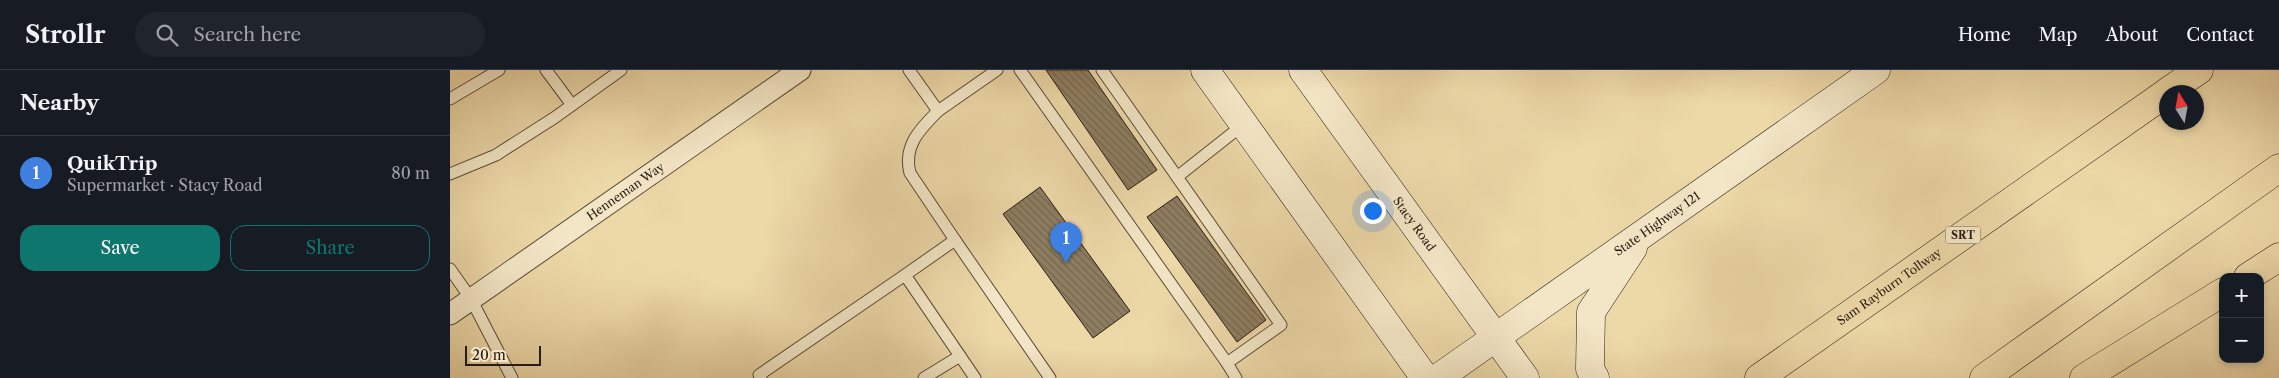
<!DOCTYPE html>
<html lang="en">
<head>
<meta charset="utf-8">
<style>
  body { margin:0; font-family:"Libre Caslon Text",serif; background:#20242c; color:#f1f3f6 }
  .controls { position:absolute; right:15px; bottom:15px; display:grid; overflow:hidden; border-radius:10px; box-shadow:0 2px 8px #0003 }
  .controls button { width:45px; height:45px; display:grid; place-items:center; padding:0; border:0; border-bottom:1px solid #363941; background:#171b24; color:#f1f3f6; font:25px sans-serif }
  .compass { position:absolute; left:1709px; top:15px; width:45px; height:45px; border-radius:50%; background:#171b24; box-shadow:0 2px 8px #0003; rotate:349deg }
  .scale { position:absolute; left:15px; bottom:12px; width:76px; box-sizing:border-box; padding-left:5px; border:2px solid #281c14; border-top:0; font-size:14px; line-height:18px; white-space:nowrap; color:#281c14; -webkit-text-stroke:4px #f3e6c6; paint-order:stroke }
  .you { position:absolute; left:922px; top:140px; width:18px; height:18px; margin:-12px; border:4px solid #fff; border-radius:50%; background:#1a73e8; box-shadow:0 0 0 8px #1a73e833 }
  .badge { display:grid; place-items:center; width:32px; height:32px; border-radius:50%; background:#0f766e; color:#fff; font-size:16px; font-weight:700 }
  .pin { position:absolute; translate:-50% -41px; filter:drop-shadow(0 1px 2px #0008) }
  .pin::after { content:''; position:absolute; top:26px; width:18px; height:15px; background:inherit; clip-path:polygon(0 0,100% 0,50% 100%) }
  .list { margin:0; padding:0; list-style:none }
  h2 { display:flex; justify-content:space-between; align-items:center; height:65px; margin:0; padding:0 20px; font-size:21px }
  h2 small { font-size:16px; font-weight:400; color:#9ea1a6 }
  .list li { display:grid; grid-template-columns:32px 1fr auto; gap:15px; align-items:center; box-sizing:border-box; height:75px; padding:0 20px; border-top:1px solid #363941 }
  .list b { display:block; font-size:19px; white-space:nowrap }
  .list p { margin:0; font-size:16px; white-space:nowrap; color:#9ea1a6 }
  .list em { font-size:16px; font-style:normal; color:#9ea1a6 }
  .actions { display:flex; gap:10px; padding:15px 20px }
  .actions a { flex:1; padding:11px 0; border:1px solid #0f766e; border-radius:15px; text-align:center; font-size:18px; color:#0f766e }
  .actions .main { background:#0f766e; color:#fff }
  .icon { flex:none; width:28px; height:28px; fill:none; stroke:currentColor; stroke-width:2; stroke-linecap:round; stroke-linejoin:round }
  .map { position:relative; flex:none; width:1829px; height:308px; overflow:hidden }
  header { display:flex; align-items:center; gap:30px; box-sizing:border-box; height:70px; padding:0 25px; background:#171b24; border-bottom:1px solid #363941 }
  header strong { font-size:24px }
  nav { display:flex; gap:28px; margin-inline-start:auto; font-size:18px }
  .search { width:350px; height:45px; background:#20242c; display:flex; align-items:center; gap:12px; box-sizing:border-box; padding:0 18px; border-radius:28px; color:#9ea1a6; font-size:19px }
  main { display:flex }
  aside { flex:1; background:#171b24 }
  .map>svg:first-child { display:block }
</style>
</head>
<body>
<header>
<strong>Strollr</strong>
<div class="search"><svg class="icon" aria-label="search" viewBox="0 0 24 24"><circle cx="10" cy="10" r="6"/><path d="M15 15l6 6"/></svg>Search here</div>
<nav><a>Home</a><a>Map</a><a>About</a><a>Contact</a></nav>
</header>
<main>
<aside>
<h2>Nearby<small></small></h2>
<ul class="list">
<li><span class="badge" style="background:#3f7fe0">1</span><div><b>QuikTrip</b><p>Supermarket · Stacy Road</p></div><em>80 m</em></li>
</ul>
<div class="actions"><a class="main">Save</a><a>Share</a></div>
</aside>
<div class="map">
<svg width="1829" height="308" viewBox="0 0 1829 308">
  <defs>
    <pattern id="building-back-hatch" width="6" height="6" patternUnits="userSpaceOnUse" patternTransform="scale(1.25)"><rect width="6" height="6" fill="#8e7e61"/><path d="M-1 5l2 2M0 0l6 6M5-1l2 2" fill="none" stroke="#74664f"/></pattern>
  </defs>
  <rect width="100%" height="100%" fill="#edd8a8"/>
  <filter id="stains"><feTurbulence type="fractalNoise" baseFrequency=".004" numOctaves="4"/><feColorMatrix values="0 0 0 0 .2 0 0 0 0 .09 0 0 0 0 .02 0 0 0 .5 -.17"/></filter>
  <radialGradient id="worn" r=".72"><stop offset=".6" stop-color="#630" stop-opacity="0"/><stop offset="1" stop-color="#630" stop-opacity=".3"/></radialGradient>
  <!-- building -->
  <g fill="url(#building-back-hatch)" stroke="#281c14">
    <path d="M596 0H638L707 100 678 120Z"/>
    <path d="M590 117 680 241 643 268 553 144Z"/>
    <path d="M727 126 816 250 787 272 697 147Z"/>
  </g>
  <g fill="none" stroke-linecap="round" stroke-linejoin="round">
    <defs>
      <g id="lane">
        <path d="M96 0 122 35"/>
        <path d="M459 0 488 41 547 0"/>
        <path d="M570 0 777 293 831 255 652 0"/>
        <path d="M0 29 49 0"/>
        <path d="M488 41C470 59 453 76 460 103L505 170"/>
        <path d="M0 104 46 85 104 48 171 0"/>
        <path d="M727 107 794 54"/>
        <path d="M0 199 21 229 62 308"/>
        <path d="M455 205 505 170 600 308"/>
        <path d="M777 293 786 308"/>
        <path d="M311 308 309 305 455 205 525 308"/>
        <path d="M474 308 510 286"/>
      </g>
      <g id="street">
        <path id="s1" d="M0 244 350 0"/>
      </g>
      <g id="secondary">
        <path d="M755 0 975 308"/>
        <path id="s2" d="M853 0 1075 308"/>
        <path id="s3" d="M988 308 1426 0"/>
        <path d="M1145 308 1140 299 1141 242 1183 178"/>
      </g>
      <g id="highway">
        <path d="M1717 22 1749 0"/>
        <path d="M1798 207 1829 187"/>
        <path id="s4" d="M1309 308 1716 23"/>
        <path d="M1534 308 1829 98"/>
        <path d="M1634 308 1773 222"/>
      </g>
    </defs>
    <!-- lane casing -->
    <use href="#lane" stroke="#594b39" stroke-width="13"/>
    <!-- street casing -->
    <use href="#street" stroke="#594b39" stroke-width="23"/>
    <!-- secondary casing -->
    <use href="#secondary" stroke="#281c14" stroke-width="29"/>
    <!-- highway casing -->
    <use href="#highway" stroke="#281c14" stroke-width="29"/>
    <!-- lane -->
    <use href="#lane" stroke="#f3e6c6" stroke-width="11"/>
    <!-- street -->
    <use href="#street" stroke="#f3e6c6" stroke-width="21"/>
    <!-- secondary -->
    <use href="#secondary" stroke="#f3e6c6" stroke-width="28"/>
    <!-- highway -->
    <use href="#highway" stroke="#edd8a8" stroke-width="28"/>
  </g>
  <g text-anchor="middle" stroke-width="5" stroke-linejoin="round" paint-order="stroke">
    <!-- shield labels -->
    <rect fill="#f3e6c6" stroke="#655949" stroke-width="1" x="1495.5" y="156.5" width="35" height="17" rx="4"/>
    <g font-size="11" font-weight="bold" fill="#281c14">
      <text x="1513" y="169">SRT</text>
    </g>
    <!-- street labels -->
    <g font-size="12" fill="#281c14" stroke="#f3e6c6">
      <text dy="4" stroke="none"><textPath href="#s1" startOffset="214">Henneman Way</textPath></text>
      <text dy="4" stroke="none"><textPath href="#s2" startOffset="190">Stacy Road</textPath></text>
      <text dy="4" stroke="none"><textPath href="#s3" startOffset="268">State Highway 121</textPath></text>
      <text dy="4" stroke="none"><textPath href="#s4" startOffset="159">Sam Rayburn Tollway</textPath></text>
    </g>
  </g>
  <rect width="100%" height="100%" filter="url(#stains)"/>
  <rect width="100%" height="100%" fill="url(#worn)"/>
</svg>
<div class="controls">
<button>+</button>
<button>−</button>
</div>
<svg class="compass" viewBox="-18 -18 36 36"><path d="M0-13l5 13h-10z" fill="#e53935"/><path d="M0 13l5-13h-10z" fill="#9ea1a6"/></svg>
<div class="scale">20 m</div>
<div class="you"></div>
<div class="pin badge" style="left:616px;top:193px;background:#3f7fe0">1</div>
</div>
</main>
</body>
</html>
